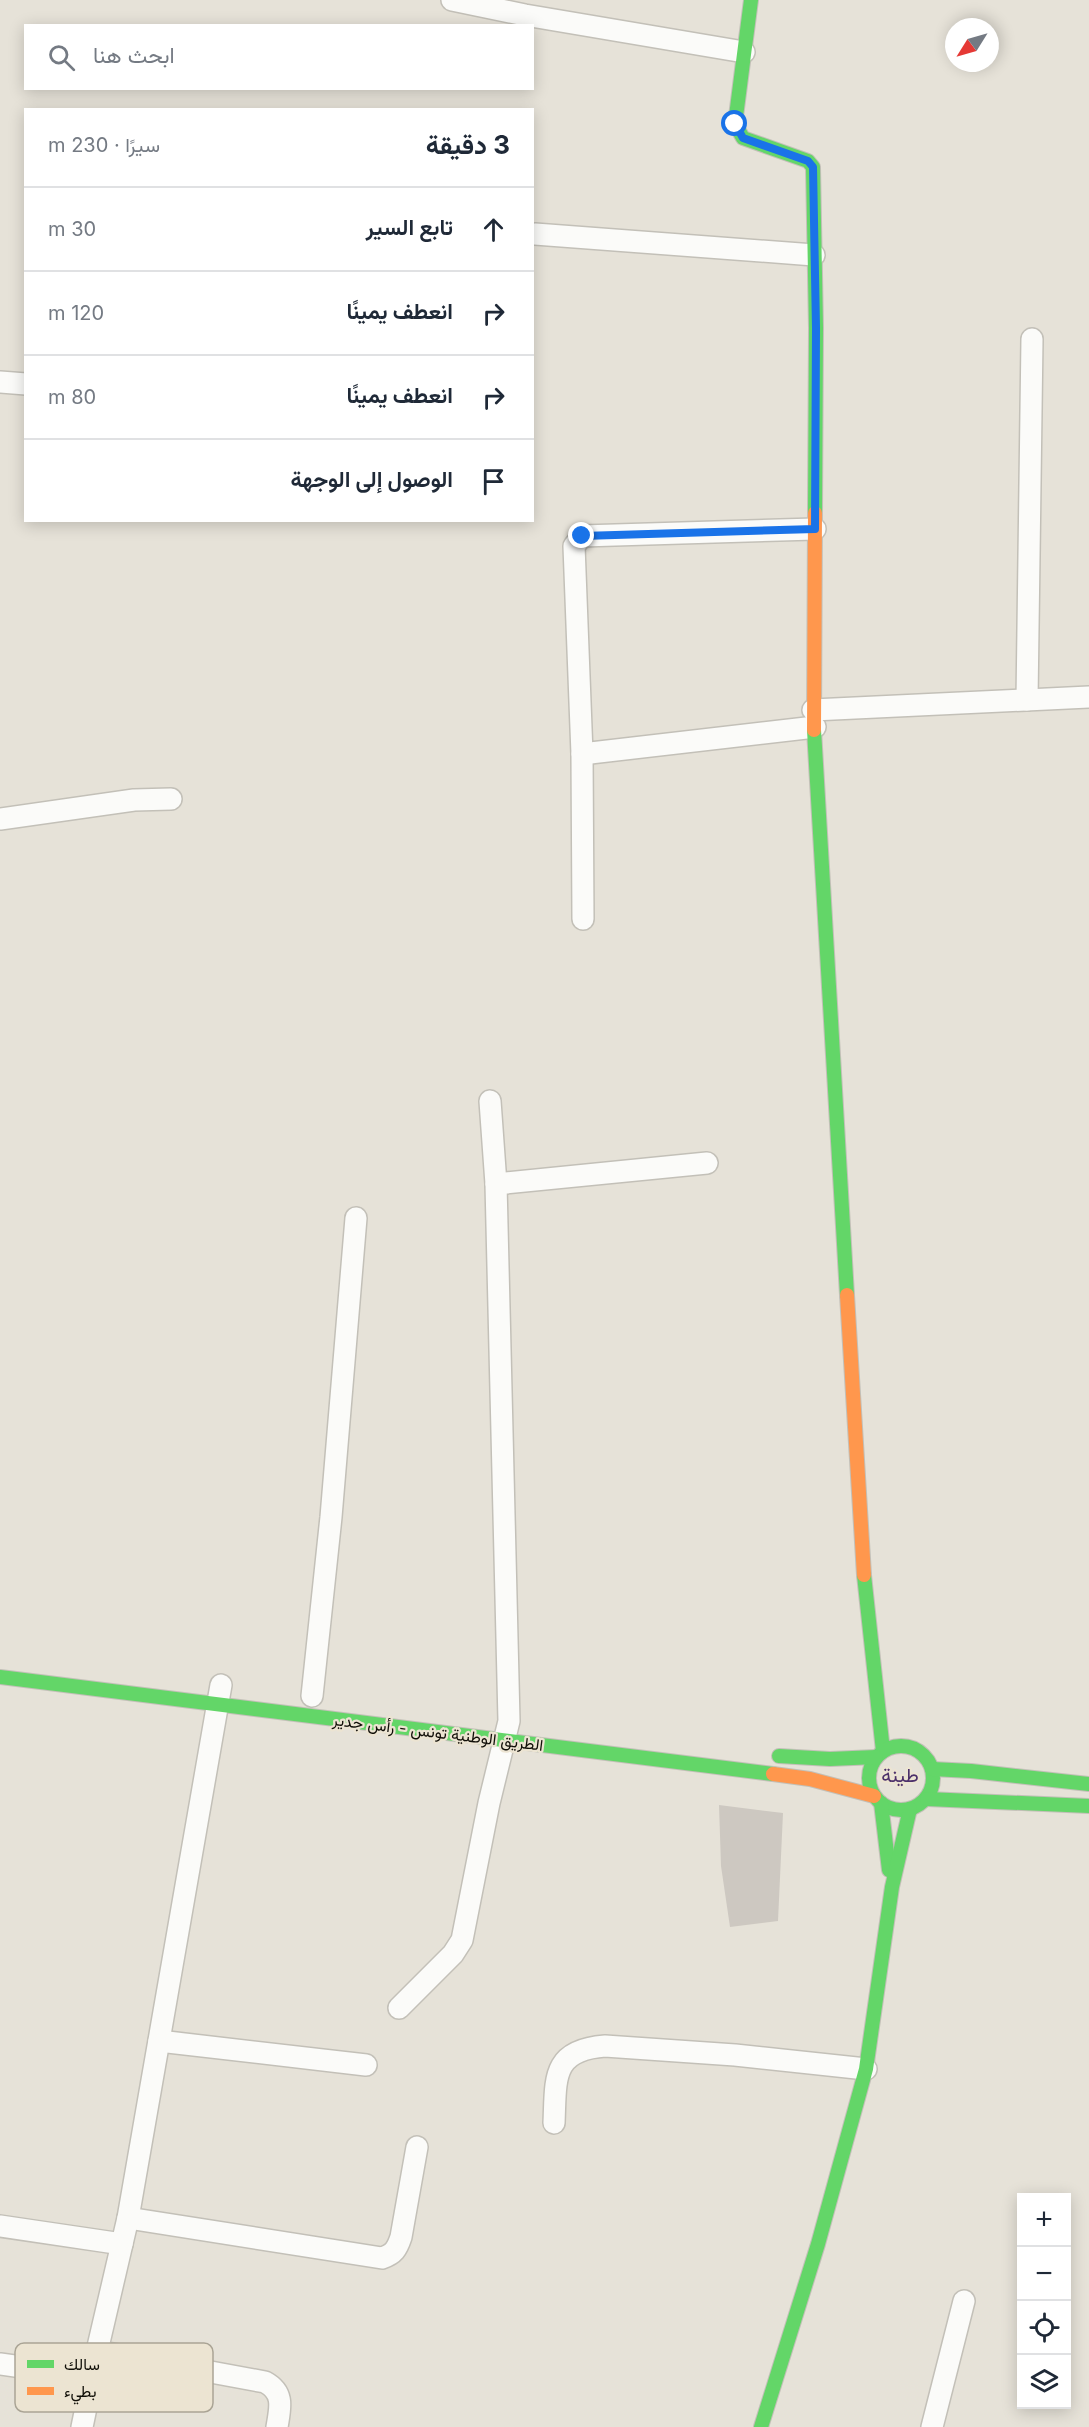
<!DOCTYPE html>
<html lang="ar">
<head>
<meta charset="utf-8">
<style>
  body { margin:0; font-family:Inter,Vazirmatn,sans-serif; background:#f2f2f3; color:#1f2937; direction:rtl }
  .controls { position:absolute; right:18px; bottom:18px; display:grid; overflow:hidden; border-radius:0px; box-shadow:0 3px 15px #0003 }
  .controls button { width:54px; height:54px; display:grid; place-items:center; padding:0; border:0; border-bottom:2px solid #e0e1e3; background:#fff; color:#1f2937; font:30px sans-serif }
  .compass { position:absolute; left:945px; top:18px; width:54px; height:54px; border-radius:50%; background:#fff; box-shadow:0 3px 15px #0003; rotate:233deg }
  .stop { position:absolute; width:18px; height:18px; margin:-14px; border:4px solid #1a73e8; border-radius:50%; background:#fff }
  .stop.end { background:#1a73e8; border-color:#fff; box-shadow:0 2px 6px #0008 }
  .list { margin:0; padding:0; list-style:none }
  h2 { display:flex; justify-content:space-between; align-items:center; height:78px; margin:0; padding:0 24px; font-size:26px }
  h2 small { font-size:20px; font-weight:400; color:#747a83 }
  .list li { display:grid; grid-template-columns:39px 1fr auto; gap:18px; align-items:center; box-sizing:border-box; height:84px; padding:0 24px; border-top:2px solid #e0e1e3 }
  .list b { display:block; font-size:22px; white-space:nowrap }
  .list em { font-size:20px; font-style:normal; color:#747a83 }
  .icon { flex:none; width:33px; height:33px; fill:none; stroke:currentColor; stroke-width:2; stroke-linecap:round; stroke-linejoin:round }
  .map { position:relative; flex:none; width:1089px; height:2427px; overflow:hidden; direction:ltr }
  .search { position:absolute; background:#fff; box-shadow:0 3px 15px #0003; left:24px; top:24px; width:510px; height:66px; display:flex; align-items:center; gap:15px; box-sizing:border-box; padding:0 21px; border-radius:0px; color:#747a83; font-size:22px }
  .panel { position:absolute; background:#fff; box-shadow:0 3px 15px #0003; left:24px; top:108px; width:510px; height:414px; border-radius:0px; direction:rtl }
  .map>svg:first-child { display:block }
</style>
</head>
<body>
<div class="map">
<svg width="1089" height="2427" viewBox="0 0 1089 2427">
  <rect width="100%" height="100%" fill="#e6e2d8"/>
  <!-- building -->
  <path fill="#cdc8c1" d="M719 1805 783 1813 778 1921 730 1927 721 1866Z"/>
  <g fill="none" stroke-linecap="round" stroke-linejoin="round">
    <defs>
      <g id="street">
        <path d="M452 0 525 15 744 52"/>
        <path d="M535 234 814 255"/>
        <path d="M0 382 26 384"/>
        <path d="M815 529 582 536 574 546 582 754 815 727"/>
        <path d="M1027 700 1032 339"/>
        <path d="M813 710 1089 697"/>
        <path d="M582 754 583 919"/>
        <path d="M0 819 134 800 171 799"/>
        <path d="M496 1184 707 1163"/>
        <path d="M221 1685 128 2218 97 2351 265 2382C285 2393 280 2408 277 2427"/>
        <path d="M312 1696 331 1517 356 1218"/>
        <path d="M399 2008 453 1954 462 1940 489 1803 509 1721 496 1184 490 1101"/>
        <path d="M159 2041 366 2065"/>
        <path d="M554 2123C556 2079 551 2050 605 2046L735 2055 866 2069"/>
        <path d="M128 2218 382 2258C394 2254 397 2249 401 2237L417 2147"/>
        <path d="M0 2226 122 2244"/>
        <path d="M0 2364 92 2377"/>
        <path d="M82 2427 95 2364"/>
        <path d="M932 2427 964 2301"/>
      </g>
      <g id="fast">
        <path d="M751 0 735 124 743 138 808 161 813 167 816 328 815 513"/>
        <path d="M814 730 847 1295"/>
        <path d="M864 1575 883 1751"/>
        <path d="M0 1677 773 1774"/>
        <circle cx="901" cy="1778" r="32"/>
        <path d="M779 1756 830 1759 876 1757"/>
        <path d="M932 1769 971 1771 1089 1784"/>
        <path d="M927 1799 1089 1806"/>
        <path d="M881 1803 889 1870"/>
        <path d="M761 2427 818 2244 866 2069 892 1887 910 1809"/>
      </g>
      <g id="slow">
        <path d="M814 730 815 513"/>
        <path d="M847 1295 864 1575"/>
        <path d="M773 1774 810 1779 874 1796"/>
      </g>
    </defs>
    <!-- street casing -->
    <use href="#street" stroke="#c3c0b8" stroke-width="24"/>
    <!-- fast casing -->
    <use href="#fast" stroke="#c3c0b8" stroke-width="16"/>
    <!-- slow casing -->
    <use href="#slow" stroke="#c3c0b8" stroke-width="16"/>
    <!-- street -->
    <use href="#street" stroke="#fbfbf9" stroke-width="21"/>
    <!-- fast -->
    <use href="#fast" stroke="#63d668" stroke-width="14"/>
    <!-- slow -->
    <use href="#slow" stroke="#ff974d" stroke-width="14"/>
  </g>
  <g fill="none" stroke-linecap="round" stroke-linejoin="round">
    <!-- route -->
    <path stroke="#1a73e8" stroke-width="8" d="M582 536 815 529 816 328 813 167 808 161 743 138 735 124"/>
  </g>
  <g text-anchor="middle" stroke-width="4.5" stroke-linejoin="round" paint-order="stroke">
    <!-- street labels -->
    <g font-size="16" fill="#110f08" stroke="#ece4d2">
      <text transform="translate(438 1732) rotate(7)" y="6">الطريق الوطنية تونس - رأس جدير</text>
    </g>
    <!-- quarter labels -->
    <g font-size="20" fill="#4c306a" stroke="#ece4d2">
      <text x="900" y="1782">طينة</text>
    </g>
  </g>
  <!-- legend -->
  <rect x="15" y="2343" width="198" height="69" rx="9" fill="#ece4d2" stroke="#aaa495" stroke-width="1.5"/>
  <rect x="27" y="2360" width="27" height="8" fill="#63d668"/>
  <rect x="27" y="2387" width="27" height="8" fill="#ff974d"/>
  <g font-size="16" fill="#110f08">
    <text x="64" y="2370">سالك</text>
    <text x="64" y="2397">بطيء</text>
  </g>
</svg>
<div class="controls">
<button>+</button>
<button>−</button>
<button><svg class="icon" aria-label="locate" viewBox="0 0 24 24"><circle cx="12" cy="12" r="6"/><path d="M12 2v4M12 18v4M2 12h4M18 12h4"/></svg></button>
<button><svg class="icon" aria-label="layers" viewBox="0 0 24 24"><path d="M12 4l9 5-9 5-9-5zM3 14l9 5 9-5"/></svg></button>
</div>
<svg class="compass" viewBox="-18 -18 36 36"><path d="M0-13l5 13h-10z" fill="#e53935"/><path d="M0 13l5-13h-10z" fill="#747a83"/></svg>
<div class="stop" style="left:735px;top:124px"></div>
<div class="stop end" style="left:582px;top:536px"></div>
<div class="search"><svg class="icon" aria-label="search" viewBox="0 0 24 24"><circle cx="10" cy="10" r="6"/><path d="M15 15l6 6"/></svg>ابحث هنا</div>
<section class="panel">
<h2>3 دقيقة<small>سيرًا · 230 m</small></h2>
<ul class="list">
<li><svg class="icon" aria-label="ahead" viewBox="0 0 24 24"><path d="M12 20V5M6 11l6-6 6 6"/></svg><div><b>تابع السير</b></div><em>30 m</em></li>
<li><svg class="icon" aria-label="right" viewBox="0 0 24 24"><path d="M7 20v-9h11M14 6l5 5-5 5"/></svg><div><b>انعطف يمينًا</b></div><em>120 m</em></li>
<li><svg class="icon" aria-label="right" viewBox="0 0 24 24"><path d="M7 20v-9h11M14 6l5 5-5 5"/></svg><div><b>انعطف يمينًا</b></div><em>80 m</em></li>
<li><svg class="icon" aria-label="arrive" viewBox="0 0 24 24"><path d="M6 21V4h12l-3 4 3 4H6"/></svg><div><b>الوصول إلى الوجهة</b></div></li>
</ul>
</section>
</div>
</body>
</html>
